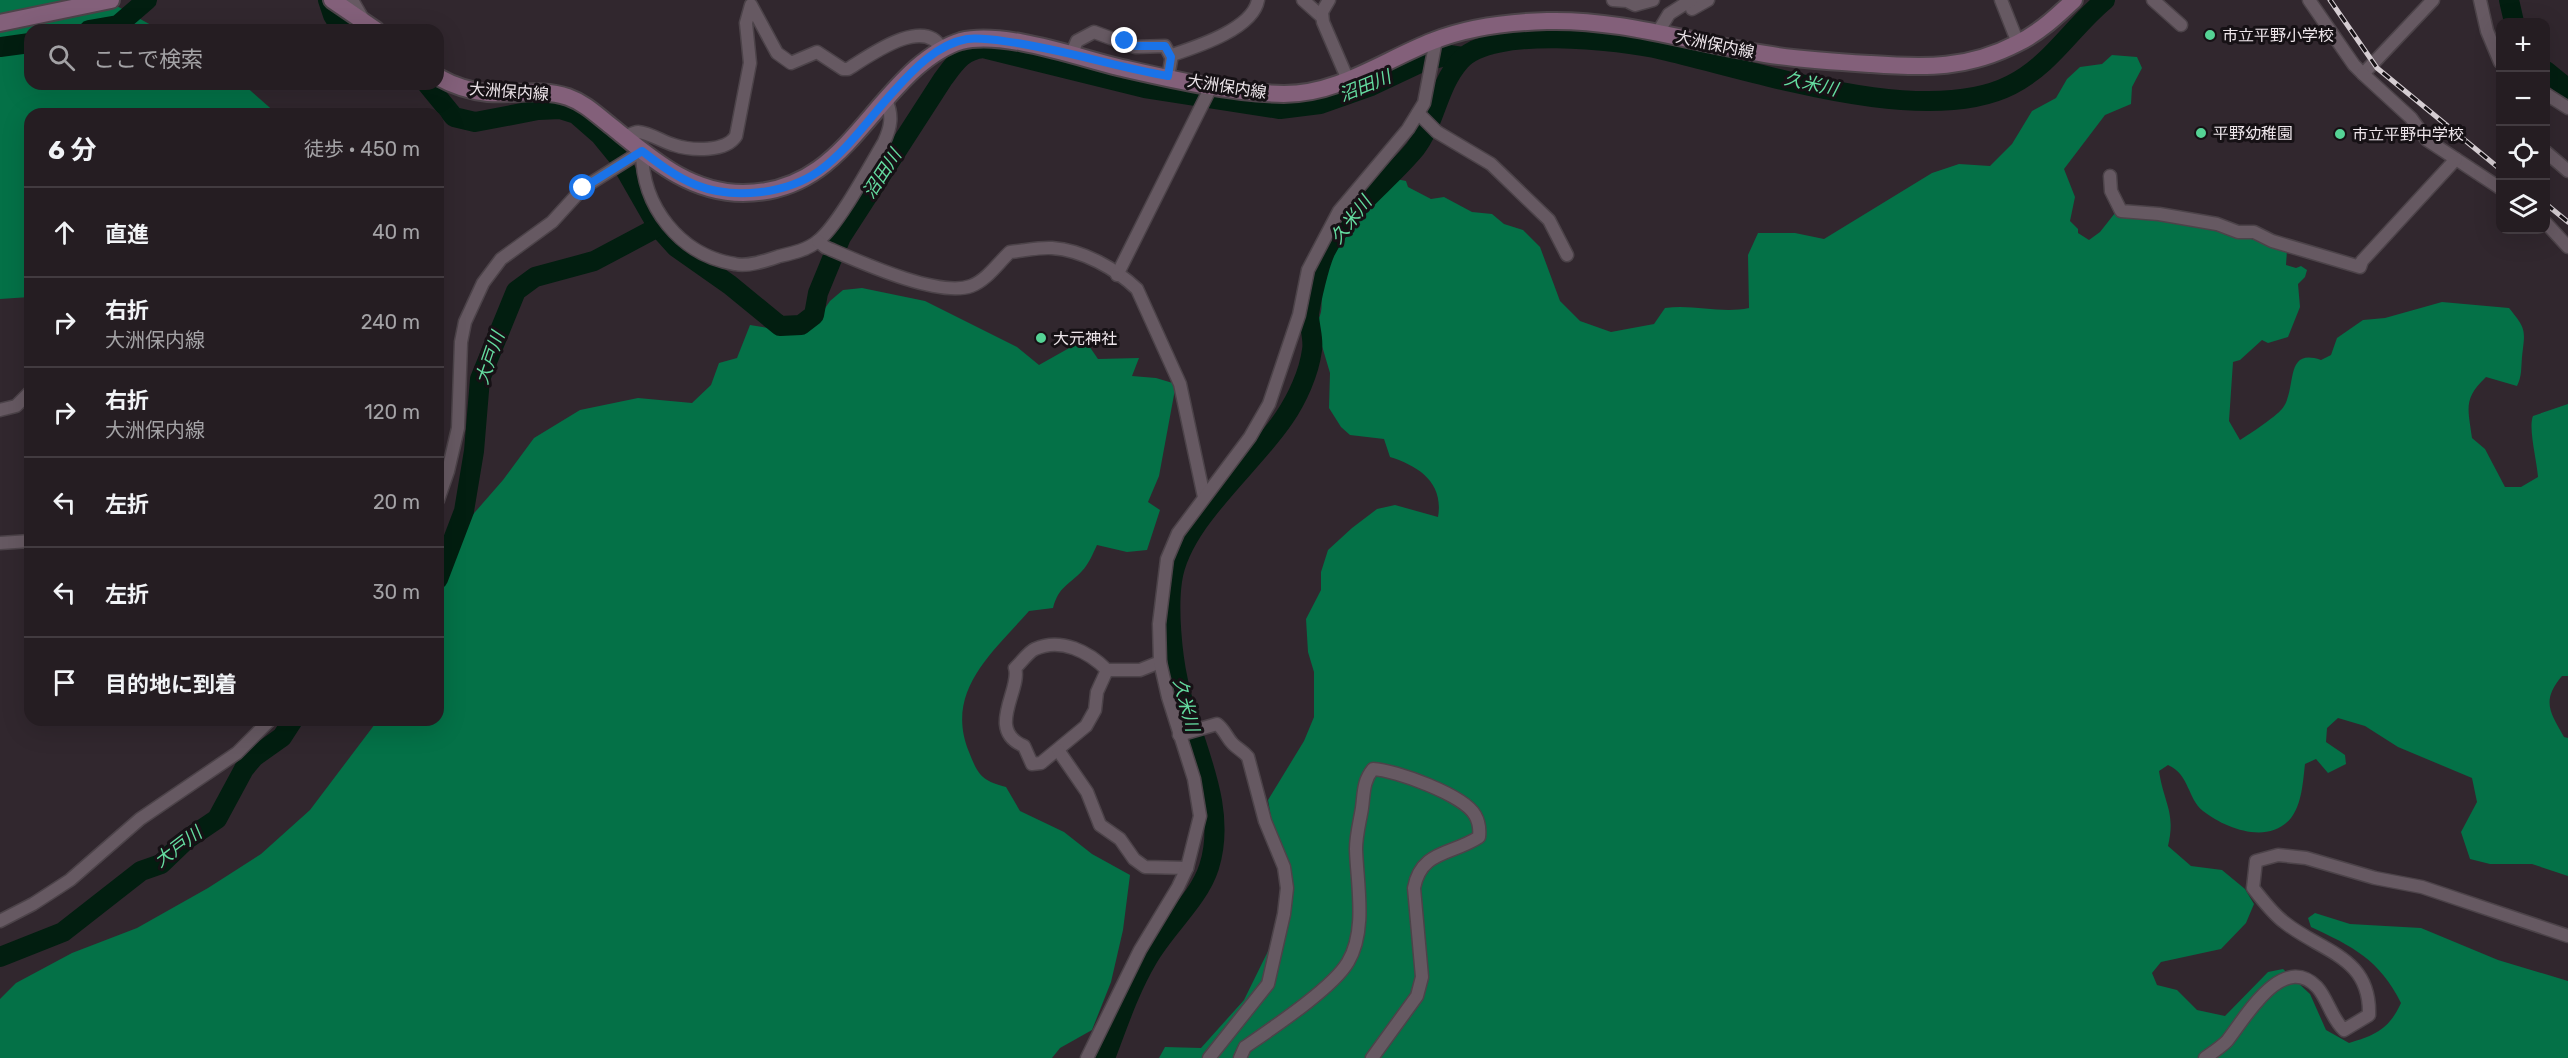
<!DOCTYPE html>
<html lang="ja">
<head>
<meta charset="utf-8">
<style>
  body { margin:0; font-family:Rubik,"Noto Sans JP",sans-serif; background:#312a2f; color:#f1f3f6 }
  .controls { position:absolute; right:18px; top:18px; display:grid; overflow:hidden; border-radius:12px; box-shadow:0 6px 24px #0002 }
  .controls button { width:54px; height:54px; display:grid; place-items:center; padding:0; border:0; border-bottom:2px solid #423b40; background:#251d22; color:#f1f3f6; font:30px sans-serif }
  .stop { position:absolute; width:18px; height:18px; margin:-14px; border:4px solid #1a73e8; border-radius:50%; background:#fff }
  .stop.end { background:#1a73e8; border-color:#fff; box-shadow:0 2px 6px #0008 }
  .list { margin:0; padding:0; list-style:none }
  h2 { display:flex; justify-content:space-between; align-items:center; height:78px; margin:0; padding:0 24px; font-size:26px }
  h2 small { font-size:20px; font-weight:400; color:#a3a2a5 }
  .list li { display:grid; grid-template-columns:39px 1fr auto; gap:18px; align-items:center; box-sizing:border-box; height:90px; padding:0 24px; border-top:2px solid #423b40 }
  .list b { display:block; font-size:22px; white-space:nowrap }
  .list p { margin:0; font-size:20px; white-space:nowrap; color:#a3a2a5 }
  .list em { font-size:20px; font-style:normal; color:#a3a2a5 }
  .icon { flex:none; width:33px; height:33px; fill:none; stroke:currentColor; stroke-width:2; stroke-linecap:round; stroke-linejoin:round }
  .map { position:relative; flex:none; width:2568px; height:1058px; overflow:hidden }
  .search { position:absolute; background:#251d22; box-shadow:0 6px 24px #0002; left:24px; top:24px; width:420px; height:66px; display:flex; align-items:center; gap:15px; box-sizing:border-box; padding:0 21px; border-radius:18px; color:#a3a2a5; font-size:22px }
  .panel { position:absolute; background:#251d22; box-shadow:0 6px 24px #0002; left:24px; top:108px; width:420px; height:618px; border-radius:18px }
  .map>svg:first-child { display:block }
</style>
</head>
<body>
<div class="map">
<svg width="2568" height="1058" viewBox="0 0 2568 1058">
  <rect width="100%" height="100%" fill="#31272e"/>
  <!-- forest -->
  <g fill="#047147">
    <path d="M0 0H106L160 30H30V84H243L277 114H30V297L0 299Z"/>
    <path d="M2112 55 2137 57 2142 68 2132 87 2131 104 2105 115 2064 169 2075 197 2070 221 2078 229V233L2089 240 2100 232 2115 213 2131 218 2206 225 2287 250 2286 265 2296 268 2301 266 2307 270 2305 277 2298 284 2300 307 2288 337 2268 343 2262 340 2240 360 2233 362 2229 421 2240 440C2250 434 2275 417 2282 409 2298 389 2283 347 2321 360L2331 355 2337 338 2363 320 2385 318 2442 302 2509 308C2527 330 2525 330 2522 357 2521 368 2522 376 2517 386L2486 377C2463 399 2468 408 2472 438L2485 449 2505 487H2521L2538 477C2537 461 2528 428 2533 416L2568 404V676H2562C2541 701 2550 712 2564 737L2568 738V876L2532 864H2490L2470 859 2461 832 2477 802 2472 778 2398 747 2365 726 2338 718 2327 728 2326 742 2345 755 2346 764 2328 773 2316 759 2305 764C2303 781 2302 804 2291 818 2269 845 2226 829 2203 811 2187 798 2190 775 2168 765L2159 771C2164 804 2176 812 2168 846L2191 866 2222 870 2245 889 2254 904 2246 923 2221 949 2161 962 2152 973 2157 985 2177 990 2197 1010 2225 1016 2268 972 2283 969 2310 994 2326 1030 2349 1043C2376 1035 2389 1029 2401 1003 2380 960 2352 946 2311 927L2308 918 2315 913 2350 924 2421 928 2498 960 2568 981V1058H1159L1165 1047 1201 1048 1244 1000 1274 939 1283 885 1268 800 1304 741 1314 717V672L1308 652 1306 619 1321 590V572L1328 550 1352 528 1377 509 1395 505 1438 517C1444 483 1419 466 1390 457L1384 439 1350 435 1341 427 1329 408 1330 373 1322 346 1318 320C1324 310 1320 300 1323 289 1328 270 1334 248 1344 232 1358 209 1381 200 1396 179L1406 181 1408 187 1431 199 1444 197 1472 212 1492 214 1504 224 1523 230 1540 247 1560 301 1580 321 1611 332 1654 324 1665 308C1694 304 1721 314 1749 308L1748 255 1758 233H1795L1824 239 1932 173 1959 164 1990 166 2012 144 2032 111 2056 98 2067 79 2080 67 2102 64Z"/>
    <path d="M862 288 925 301 1017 347 1039 365 1071 347 1087 343 1098 359 1139 358 1132 376 1156 378 1176 384 1159 476 1148 502 1160 510 1147 550 1127 552 1097 545C1093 553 1089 564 1082 571 1068 586 1059 586 1053 608L1029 611C993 652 944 691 969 752 978 775 982 781 1006 787L1020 811 1064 832 1092 854 1130 875 1123 930 1111 982 1092 1030 1060 1048 1052 1058H0V999L16 983 72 953 137 928 208 888 261 854 310 810 378 720H438V580L462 527 503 480 534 438 580 410 638 398 692 403 711 385 719 363 737 358 750 325 793 332 817 320 830 301 843 290Z"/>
  </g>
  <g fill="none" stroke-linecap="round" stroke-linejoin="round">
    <!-- river -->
    <g stroke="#021e10" stroke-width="20">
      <path d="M328 0 333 15 342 30"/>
      <path d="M2509 0 2514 22"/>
      <path d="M89 30 118 25 147 0"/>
      <path d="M0 47 30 43"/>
      <path d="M2546 71 2568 89"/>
      <path d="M427 84 454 117 475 122 538 110 560 109 576 114 600 135 618 157 658 227 676 247 730 285 780 326 801 325 814 315 818 293 841 237 943 79C955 63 963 50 983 48L1145 88 1280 109 1320 104 1371 86 1422 62 1449 55 1463 57"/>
      <path d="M438 579 464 511 474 451 480 379 516 291 535 277 594 261 658 227"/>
      <path d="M0 957 63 932 141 871 161 864 186 840 217 819 244 769 254 757 282 737 293 720"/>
      <path d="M1105 1058C1118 1024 1129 990 1148 958 1165 928 1199 899 1209 867 1229 804 1190 741 1178 681 1172 654 1168 609 1172 581 1180 522 1252 466 1284 418 1297 399 1309 373 1312 350 1314 339 1309 326 1309 314 1311 300 1319 265 1325 252 1344 213 1388 182 1415 149 1436 122 1437 87 1460 61 1491 25 1620 40 1663 50 1755 71 1925 129 2011 85 2052 64 2071 28 2105 0"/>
    </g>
    <defs>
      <g id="minor">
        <path d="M352 0 363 19"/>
        <path d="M1303 0 1322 17"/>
        <path d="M1329 0 1322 12 1323 22 1348 80"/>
        <path d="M1613 0 1627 1 1635 5 1653 0"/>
        <path d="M2001 0 2018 43"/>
        <path d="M2153 0 2181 25"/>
        <path d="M2309 0 2354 65 2363 74 2433 0"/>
        <path d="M2480 0 2487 31 2500 62"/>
        <path d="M1692 9 1708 0"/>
        <path d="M1658 32 1669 14 1691 0"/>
        <path d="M1072 53 1077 41 1094 32 1135 47 1165 46 1171 57"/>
        <path d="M1168 77 1172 55C1196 47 1253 29 1258 0"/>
        <path d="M2546 94 2568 108"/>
        <path d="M1418 113 1437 132 1491 164 1549 220 1567 255"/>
        <path d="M625 137C629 135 634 132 638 132 650 133 663 142 674 145 692 151 726 152 736 136L750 63 746 23 751 5 777 53 791 63 817 52 843 69H848C869 56 924 15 942 49"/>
        <path d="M642 151C642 207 680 255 735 264 749 267 768 260 780 256 793 253 807 250 818 241 839 224 869 167 884 142 891 127 893 115 886 100"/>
        <path d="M2546 152 2568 171"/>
        <path d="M2456 159 2500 188"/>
        <path d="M2110 176 2111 191 2121 211 2159 214 2217 224 2238 232H2254L2272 241 2360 267 2362 261 2456 159 2427 140 2411 118 2363 74"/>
        <path d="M2546 223 2568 247"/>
        <path d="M818 241 825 247C858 261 938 298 971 286 987 280 998 263 1010 252 1023 251 1039 247 1052 248 1083 250 1116 269 1137 289L1180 384 1204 497"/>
        <path d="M1117 275 1212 85"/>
        <path d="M0 410 16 406 30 392"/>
        <path d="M438 500 448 471 458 428 461 342 465 322 483 283 501 259 552 222 583 188 642 151"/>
        <path d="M0 543 30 541"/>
        <path d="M1107 670C1089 652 1061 637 1035 649 1028 652 1021 663 1015 668 1022 689 985 730 1024 746L1032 764 1041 763 1086 726 1095 710 1097 692 1107 670H1140L1160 662"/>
        <path d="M1179 735 1217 724C1225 730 1226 737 1233 744 1238 749 1243 751 1248 757L1265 821 1284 867 1287 888 1284 914 1268 984 1209 1058"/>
        <path d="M1058 750 1087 792 1100 825 1120 839 1134 859 1145 867 1187 868"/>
        <path d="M0 921 33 904 70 880 140 819 237 753 270 720"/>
        <path d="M1087 1058 1140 950 1178 887 1187 868 1200 816 1194 779 1168 697 1160 662 1159 624 1167 559 1178 533 1250 437 1269 404 1299 315 1308 270 1339 211 1408 129 1424 103 1436 40"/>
        <path d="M1240 1058 1245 1047C1271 1029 1333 988 1348 962 1367 930 1357 884 1356 849 1356 835 1360 821 1362 808 1364 793 1363 781 1373 769 1395 770 1464 795 1475 815 1479 822 1480 829 1479 837 1452 855 1421 850 1414 888L1422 977 1417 996 1372 1058"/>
        <path d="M2205 1058C2212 1053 2221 1047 2227 1041 2244 1020 2282 951 2317 987 2328 999 2331 1018 2344 1030L2369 1015C2371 956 2321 952 2284 922 2272 913 2262 899 2253 888L2256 861 2278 855 2306 858 2375 878 2422 887 2568 936"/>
      </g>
      <g id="secondary">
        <path d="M332 0 376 30"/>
        <path d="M0 23 111 0"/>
        <path d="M438 77C454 86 470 91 488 93 516 95 541 88 568 97 585 103 597 115 611 126 651 158 689 193 743 193 831 193 859 119 916 68 930 56 944 46 961 41 1002 30 1077 57 1118 67 1171 79 1229 93 1284 94 1339 94 1384 60 1433 41 1468 27 1510 22 1547 21 1622 19 1692 43 1765 54 1800 60 1836 62 1871 64 1926 68 1968 69 2018 43 2040 32 2057 16 2074 0"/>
      </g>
    </defs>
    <!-- minor casing -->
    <use href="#minor" stroke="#4c4349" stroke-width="15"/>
    <!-- secondary casing -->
    <use href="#secondary" stroke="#4c4349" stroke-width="20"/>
    <!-- minor -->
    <use href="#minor" stroke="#665962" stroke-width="12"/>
    <!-- secondary -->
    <use href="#secondary" stroke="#83607a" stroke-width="16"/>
    <defs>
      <g id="rail">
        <path d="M2330 0 2377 68 2500 169"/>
        <path d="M2546 204 2568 222"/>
      </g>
    </defs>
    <!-- rail casing -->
    <use href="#rail" stroke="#d5cdd2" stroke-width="5"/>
    <!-- rail -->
    <use href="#rail" stroke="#161115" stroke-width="3" stroke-dasharray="9" stroke-linecap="butt"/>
  </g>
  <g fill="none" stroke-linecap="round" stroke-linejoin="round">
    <!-- route -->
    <path stroke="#1a73e8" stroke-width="8" d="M583 188 642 151C659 164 676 177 696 185 734 200 786 194 819 171 848 150 870 117 894 91 913 70 937 44 967 39 983 37 1001 41 1017 43 1068 51 1117 67 1168 76L1171 57 1165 46H1135L1125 41"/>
  </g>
  <!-- markers -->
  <g fill="#55d395" stroke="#161115" stroke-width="2">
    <circle cx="2210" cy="35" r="6"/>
    <circle cx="2201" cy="133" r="6"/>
    <circle cx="2340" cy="134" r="6"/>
    <circle cx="1041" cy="338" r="6"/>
  </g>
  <g text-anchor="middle" stroke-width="6" stroke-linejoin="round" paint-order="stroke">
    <!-- poi labels -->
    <g font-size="16" fill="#ede5ea" stroke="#161115" text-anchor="start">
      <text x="2222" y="41">市立平野小学校</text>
      <text x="2213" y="139">平野幼稚園</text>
      <text x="2352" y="140">市立平野中学校</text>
      <text x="1053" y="344">大元神社</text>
    </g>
    <!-- street labels -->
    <g font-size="16" fill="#ede5ea" stroke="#161115">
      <text transform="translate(1715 44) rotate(12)" y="6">大洲保内線</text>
      <text transform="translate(1227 86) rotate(9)" y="6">大洲保内線</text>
      <text transform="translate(509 91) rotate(4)" y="6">大洲保内線</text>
    </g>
    <!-- water labels -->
    <g font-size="18" font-style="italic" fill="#64dca0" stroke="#161115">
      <text transform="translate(1811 84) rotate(13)" y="6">久米川</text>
      <text transform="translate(1365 86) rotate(-22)" y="6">沼田川</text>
      <text transform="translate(882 174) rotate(-57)" y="6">沼田川</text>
      <text transform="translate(1351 220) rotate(-52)" y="6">久米川</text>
      <text transform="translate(490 358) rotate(-71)" y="6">大戸川</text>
      <text transform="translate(1186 705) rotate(75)" y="6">久米川</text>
      <text transform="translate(178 847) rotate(-37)" y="6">大戸川</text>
    </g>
  </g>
</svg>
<div class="controls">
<button>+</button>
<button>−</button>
<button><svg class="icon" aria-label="locate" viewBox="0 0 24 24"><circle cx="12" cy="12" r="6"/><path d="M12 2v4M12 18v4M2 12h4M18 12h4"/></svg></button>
<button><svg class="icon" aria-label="layers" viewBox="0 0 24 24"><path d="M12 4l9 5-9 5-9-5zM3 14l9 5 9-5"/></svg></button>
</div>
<div class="stop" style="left:583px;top:188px"></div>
<div class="stop end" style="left:1125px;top:41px"></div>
<div class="search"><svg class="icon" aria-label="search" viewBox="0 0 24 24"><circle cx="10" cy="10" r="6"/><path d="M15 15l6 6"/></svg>ここで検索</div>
<section class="panel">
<h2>6 分<small>徒歩 · 450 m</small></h2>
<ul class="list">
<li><svg class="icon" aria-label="ahead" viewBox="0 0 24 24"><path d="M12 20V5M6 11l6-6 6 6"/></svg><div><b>直進</b></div><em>40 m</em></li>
<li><svg class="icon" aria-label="right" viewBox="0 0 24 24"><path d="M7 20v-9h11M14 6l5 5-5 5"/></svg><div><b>右折</b><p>大洲保内線</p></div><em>240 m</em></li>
<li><svg class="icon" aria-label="right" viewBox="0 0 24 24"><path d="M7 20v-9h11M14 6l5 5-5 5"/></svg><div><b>右折</b><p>大洲保内線</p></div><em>120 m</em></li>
<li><svg class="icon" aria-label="left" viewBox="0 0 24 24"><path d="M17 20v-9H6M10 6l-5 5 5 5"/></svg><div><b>左折</b></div><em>20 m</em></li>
<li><svg class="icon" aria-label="left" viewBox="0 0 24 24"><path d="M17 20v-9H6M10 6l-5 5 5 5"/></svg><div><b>左折</b></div><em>30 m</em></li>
<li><svg class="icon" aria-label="arrive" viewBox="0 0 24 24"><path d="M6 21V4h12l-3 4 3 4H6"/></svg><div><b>目的地に到着</b></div></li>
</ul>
</section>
</div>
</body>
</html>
